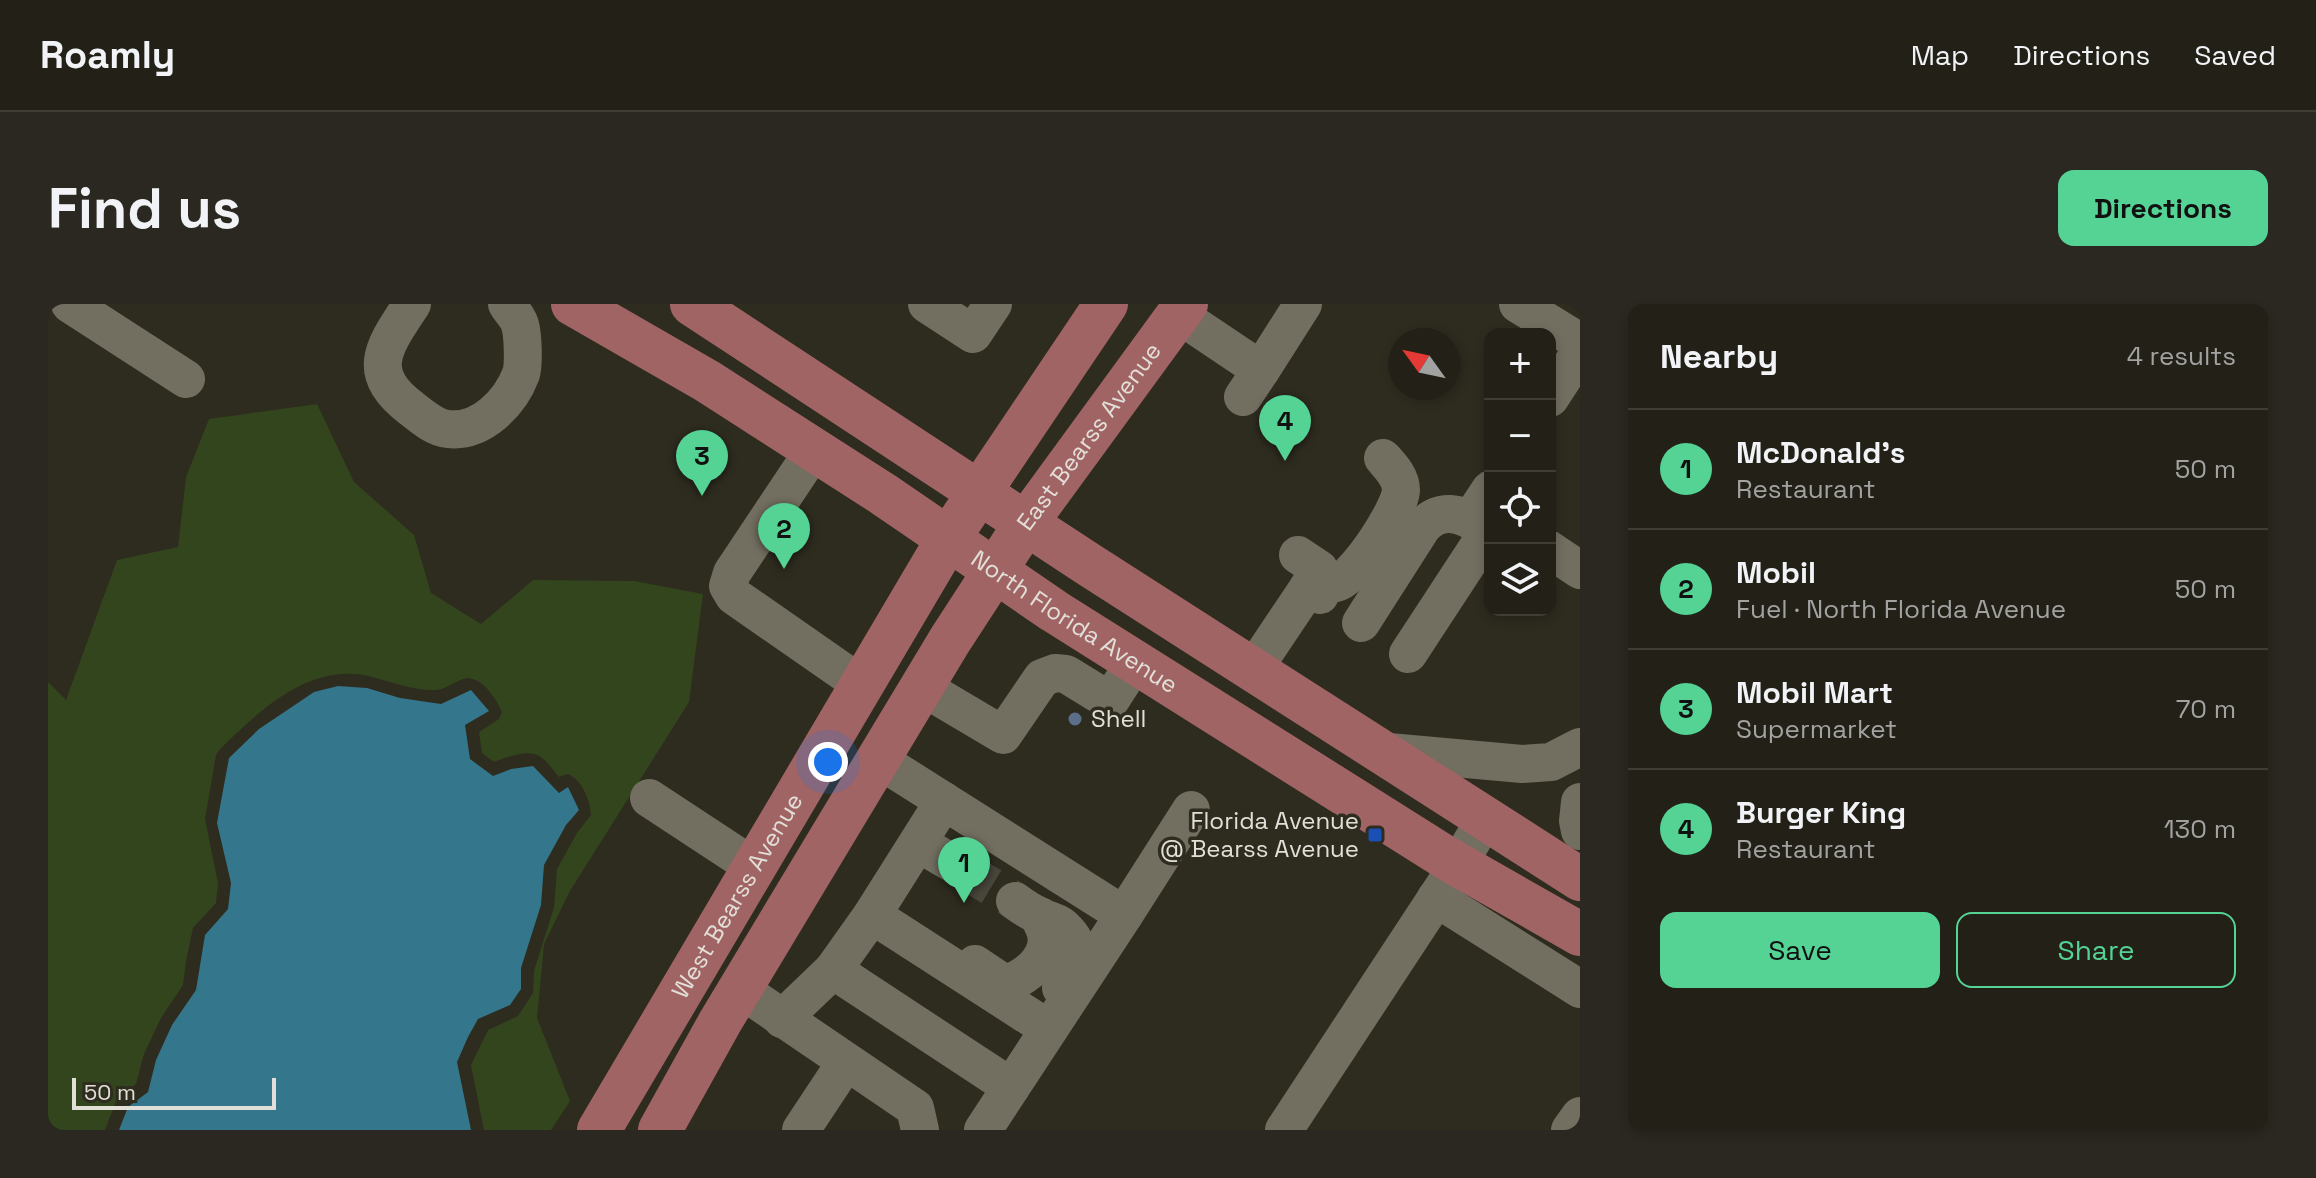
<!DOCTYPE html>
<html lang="en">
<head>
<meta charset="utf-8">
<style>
  body { margin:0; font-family:"Space Grotesk",sans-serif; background:#2a2820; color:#f1f3f6 }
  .controls { position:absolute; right:24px; top:24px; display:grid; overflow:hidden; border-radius:16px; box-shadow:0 4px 12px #0003 }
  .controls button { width:72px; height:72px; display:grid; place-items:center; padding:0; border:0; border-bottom:2px solid #3f3e36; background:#222017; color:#f1f3f6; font:40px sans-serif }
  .compass { position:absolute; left:1340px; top:24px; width:72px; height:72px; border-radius:50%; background:#222017; box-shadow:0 4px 12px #0003; rotate:303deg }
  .scale { position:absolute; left:24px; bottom:20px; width:204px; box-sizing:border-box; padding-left:8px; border:4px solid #e1dfd7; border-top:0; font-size:22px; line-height:28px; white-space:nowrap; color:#e1dfd7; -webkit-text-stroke:6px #2e2b1f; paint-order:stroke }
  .you { position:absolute; left:780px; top:458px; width:28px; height:28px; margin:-20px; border:6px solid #fff; border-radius:50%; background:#1a73e8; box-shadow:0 0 0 12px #1a73e833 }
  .badge { display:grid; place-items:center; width:52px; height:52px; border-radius:50%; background:#54d395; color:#111; font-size:26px; font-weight:700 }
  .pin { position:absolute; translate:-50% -66px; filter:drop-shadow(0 2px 4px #0008) }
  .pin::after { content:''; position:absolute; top:42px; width:28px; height:24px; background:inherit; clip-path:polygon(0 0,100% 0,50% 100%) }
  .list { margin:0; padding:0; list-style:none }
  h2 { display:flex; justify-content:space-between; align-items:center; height:104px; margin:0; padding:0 32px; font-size:34px }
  h2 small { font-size:26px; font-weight:400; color:#a2a3a1 }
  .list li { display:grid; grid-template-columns:52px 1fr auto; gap:24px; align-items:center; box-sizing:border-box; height:120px; padding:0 32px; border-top:2px solid #3f3e36 }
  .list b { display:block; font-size:30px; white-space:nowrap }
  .list p { margin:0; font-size:26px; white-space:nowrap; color:#a2a3a1 }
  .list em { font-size:26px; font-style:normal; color:#a2a3a1 }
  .actions { display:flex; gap:16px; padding:24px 32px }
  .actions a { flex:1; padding:18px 0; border:2px solid #54d395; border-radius:16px; text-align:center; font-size:28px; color:#54d395 }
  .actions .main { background:#54d395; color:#111 }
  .icon { flex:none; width:44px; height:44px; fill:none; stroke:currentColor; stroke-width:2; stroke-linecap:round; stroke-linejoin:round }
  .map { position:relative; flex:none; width:1532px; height:826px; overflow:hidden; border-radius:16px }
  header { display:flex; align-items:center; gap:48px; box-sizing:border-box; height:112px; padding:0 40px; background:#222017; border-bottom:2px solid #3f3e36 }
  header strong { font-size:38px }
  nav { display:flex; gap:44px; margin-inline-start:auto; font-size:28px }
  .intro { display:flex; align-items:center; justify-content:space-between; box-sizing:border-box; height:192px; padding:0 48px }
  h1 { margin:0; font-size:56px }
  .button { padding:20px 36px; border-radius:16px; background:#54d395; color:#111; font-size:28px; font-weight:700 }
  main { display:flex; gap:48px; padding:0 48px }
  aside { flex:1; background:#222017; border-radius:16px; box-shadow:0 4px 12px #0003 }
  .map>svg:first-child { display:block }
</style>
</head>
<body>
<header>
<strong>Roamly</strong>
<nav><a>Map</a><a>Directions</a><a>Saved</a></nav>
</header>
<div class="intro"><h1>Find us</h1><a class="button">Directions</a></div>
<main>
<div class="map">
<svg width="1532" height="826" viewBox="0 0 1532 826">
  <rect width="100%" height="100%" fill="#2e2b1f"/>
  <!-- green -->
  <path fill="#32451d" d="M269 100 306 178 366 231 383 289 433 320 485 276 586 277 655 290 641 398 522 587 496 640 489 714 522 797 503 826H436L423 761 440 726 470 712 485 689 486 667 506 603 509 565 529 529 543 511C542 496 534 475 519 470L511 473C505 466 496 452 486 450 475 447 457 454 446 458L434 449 431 428 451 415 454 408C448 394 432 370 415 375 406 378 397 386 387 386 364 387 342 377 320 372 261 359 211 407 172 445L168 451 157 515 170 579 168 599 145 624 138 657 135 681 113 714 96 750 88 780 69 795 57 826H0V378L18 396 69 256 130 243 138 173 161 115Z"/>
  <!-- water -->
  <path fill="#34768b" d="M290 382 319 384 352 394 393 400 423 386 441 407 417 421 422 455 445 472 463 465 485 462 511 489 520 483 531 506 518 521 496 561 493 601 473 664V685L462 701 430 715 420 733 409 758 423 826H71L80 803 100 788 108 756 124 721 148 686 157 631 180 605 183 579 169 519 181 454 211 425 266 388Z"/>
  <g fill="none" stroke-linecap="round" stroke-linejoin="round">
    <!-- minor-tunnel -->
    <path stroke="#49463b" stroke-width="38" stroke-dasharray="38 19" stroke-linecap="butt" d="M911 563 967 597"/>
    <!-- minor -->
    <g stroke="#726e60" stroke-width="38">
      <path d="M22 0 138 75"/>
      <path d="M364 0C337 41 315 68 363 104 373 112 387 124 400 125 433 129 462 99 473 70 476 60 475 31 472 21 470 13 463 7 459 0"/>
      <path d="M879 0 925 30 945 0"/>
      <path d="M1470 0 1532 38"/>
      <path d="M1131 11 1213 66 1195 93"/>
      <path d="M1213 66 1255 0"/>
      <path d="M1502 94 1532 48"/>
      <path d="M766 146 684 269 680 282 686 292 814 381"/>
      <path d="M1422 216 1442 186"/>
      <path d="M1502 246 1532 266"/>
      <path d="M1250 251 1271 265 1260 284 1272 291"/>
      <path d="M1313 319 1375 222C1397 199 1417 214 1442 224"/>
      <path d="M1360 350 1432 240 1442 228"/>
      <path d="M1205 366 1260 284C1269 282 1282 282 1291 278 1309 270 1352 206 1353 186 1353 173 1343 163 1335 154"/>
      <path d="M874 383 955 431 994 374 1007 369 1018 370 1062 397 1087 358"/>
      <path d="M1330 447 1474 460 1503 458 1532 443"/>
      <path d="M831 456 1076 611 935 826"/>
      <path d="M601 494 706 563"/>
      <path d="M1532 498 1530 517 1532 527"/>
      <path d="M870 539 911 563"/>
      <path d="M1388 594 1532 685"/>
      <path d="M967 597C975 603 984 609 994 613 1001 617 1011 618 1016 624 1036 642 1032 667 1013 684"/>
      <path d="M824 611 1001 725"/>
      <path d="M1076 611 1143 506"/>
      <path d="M927 660 957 680C977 674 1003 655 998 630 997 624 993 618 991 612"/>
      <path d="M785 666 963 783"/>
      <path d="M692 685 867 804 872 826"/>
      <path d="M734 715 785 666 824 611 896 497"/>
      <path d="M753 826 798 758"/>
      <path d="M1236 826 1410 561 1437 515"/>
      <path d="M1522 826 1532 812"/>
    </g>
    <!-- major -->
    <g stroke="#a16465" stroke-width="44">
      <path id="s1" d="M525 0 659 77 835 190 1006 307 1400 555 1532 630"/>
      <path d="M644 0 1040 260 1532 575"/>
      <path id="s2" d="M551 826 900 235 1058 0"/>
      <path id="s3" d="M612 826 672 718 902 336 978 219 1138 0"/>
    </g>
  </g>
  <!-- markers -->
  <circle fill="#5c6f8a" stroke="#2e2b1f" stroke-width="3" cx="1027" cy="415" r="8"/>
  <rect fill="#1a4fb4" stroke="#2e2b1f" stroke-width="3" x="1319" y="523" width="16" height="16" rx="4"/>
  <g text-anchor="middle" stroke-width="7" stroke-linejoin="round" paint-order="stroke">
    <!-- street labels -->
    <g font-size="24" fill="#e1dfd7" stroke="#2e2b1f">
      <text dy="8" stroke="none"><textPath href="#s3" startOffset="816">East Bearss Avenue</textPath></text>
      <text dy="8" stroke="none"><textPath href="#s1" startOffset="594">North Florida Avenue</textPath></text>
      <text dy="8" stroke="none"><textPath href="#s2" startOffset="272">West Bearss Avenue</textPath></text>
    </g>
    <!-- poi labels -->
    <g font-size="24" fill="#e1dfd7" stroke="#2e2b1f" text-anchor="start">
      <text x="1043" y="423">Shell</text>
      <text x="1311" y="525" text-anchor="end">Florida Avenue<tspan x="1311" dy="28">@ Bearss Avenue</tspan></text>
    </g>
  </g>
</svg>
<div class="controls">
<button>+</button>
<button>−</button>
<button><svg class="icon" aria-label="locate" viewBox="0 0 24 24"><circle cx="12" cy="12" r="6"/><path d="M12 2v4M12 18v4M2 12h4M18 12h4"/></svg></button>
<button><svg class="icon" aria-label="layers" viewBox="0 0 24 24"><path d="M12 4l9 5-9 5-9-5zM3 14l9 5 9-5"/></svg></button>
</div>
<svg class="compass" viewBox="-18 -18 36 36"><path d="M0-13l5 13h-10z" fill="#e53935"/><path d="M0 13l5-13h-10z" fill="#a2a3a1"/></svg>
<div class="scale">50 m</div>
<div class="you"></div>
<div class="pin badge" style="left:916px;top:599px">1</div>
<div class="pin badge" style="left:736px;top:265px">2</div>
<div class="pin badge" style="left:654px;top:192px">3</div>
<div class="pin badge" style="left:1237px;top:157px">4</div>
</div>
<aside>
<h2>Nearby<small>4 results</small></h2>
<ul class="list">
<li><span class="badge">1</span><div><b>McDonald's</b><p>Restaurant</p></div><em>50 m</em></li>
<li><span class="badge">2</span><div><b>Mobil</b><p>Fuel · North Florida Avenue</p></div><em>50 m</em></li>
<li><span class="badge">3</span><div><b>Mobil Mart</b><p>Supermarket</p></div><em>70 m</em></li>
<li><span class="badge">4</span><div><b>Burger King</b><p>Restaurant</p></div><em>130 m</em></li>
</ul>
<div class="actions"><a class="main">Save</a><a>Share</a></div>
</aside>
</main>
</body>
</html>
